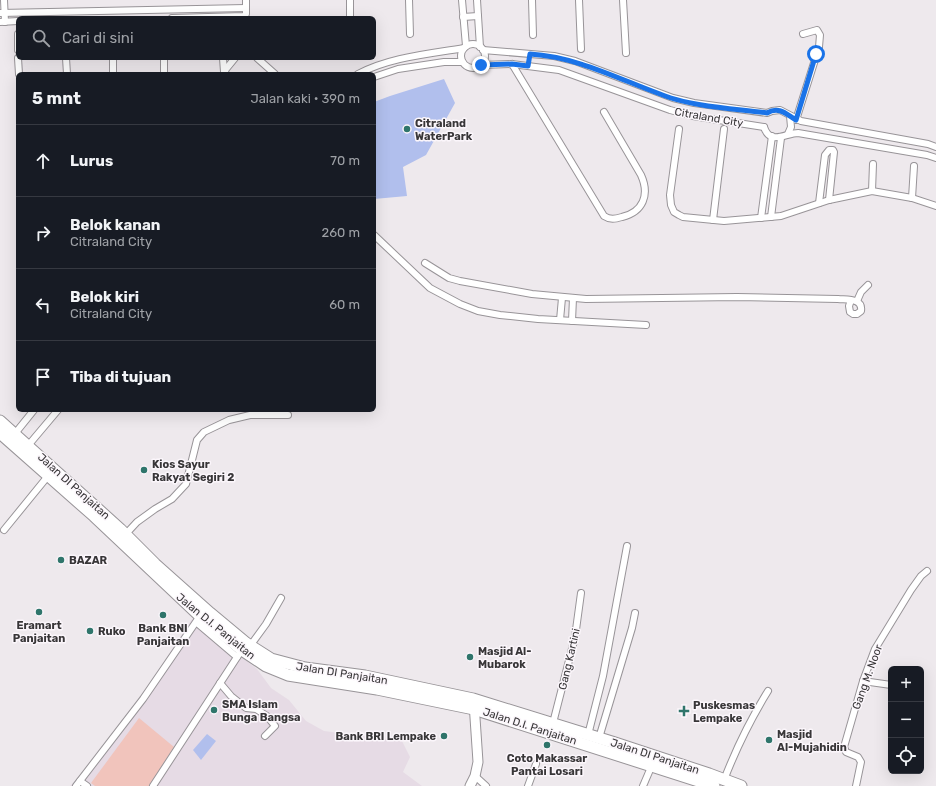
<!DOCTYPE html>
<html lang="id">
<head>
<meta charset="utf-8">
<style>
  body { margin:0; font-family:Rubik,sans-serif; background:#242831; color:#f1f3f6 }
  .controls { position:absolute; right:12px; bottom:12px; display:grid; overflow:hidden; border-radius:6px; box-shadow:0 4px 16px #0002 }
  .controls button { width:36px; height:36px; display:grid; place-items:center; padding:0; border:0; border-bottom:1px solid #363941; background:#171b24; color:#f1f3f6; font:20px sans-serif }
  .stop { position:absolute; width:12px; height:12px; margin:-9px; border:3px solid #1a73e8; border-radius:50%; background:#fff }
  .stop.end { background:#1a73e8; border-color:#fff; box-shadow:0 1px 4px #0008 }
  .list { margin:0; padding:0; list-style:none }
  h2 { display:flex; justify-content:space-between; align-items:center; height:52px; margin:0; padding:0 16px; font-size:17px }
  h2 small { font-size:13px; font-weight:400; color:#9ea1a6 }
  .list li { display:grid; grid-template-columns:26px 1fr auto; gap:12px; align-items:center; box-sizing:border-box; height:72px; padding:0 16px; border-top:1px solid #363941 }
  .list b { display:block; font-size:15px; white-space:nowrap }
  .list p { margin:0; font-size:13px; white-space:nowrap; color:#9ea1a6 }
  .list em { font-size:13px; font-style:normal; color:#9ea1a6 }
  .icon { flex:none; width:22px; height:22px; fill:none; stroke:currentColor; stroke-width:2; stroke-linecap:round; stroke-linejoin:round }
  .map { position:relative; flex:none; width:936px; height:786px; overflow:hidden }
  .search { position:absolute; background:#171b24; box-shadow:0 4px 16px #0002; left:16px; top:16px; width:360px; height:44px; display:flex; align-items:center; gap:10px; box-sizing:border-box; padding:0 14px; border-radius:6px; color:#9ea1a6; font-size:15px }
  .panel { position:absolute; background:#171b24; box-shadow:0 4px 16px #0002; left:16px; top:72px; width:360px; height:340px; border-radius:6px }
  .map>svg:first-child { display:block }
</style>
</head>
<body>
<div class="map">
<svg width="936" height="786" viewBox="0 0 936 786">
  <rect width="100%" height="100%" fill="#eee9ed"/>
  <!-- built -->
  <path fill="#e6dbe5" d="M192 619 257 669 271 688 289 700 306 721 324 731 402 741 410 757 403 772 422 786H70L86 770 150 683Z"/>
  <!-- garden -->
  <path fill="#f1c4bc" d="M139 718 174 747 149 786H95L91 783Z"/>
  <!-- water -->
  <g fill="#b1bfed">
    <path d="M444 79 455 103 426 155 403 167 407 196 374 199V102L390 96Z"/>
    <path d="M207 734 216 741 201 760 193 750Z"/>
  </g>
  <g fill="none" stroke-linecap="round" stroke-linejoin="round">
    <defs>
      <g id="street">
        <path d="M4 0 5 22"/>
        <path d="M350 0V18"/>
        <path d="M409 0 410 34"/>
        <path d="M462 0 466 46"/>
        <path d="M477 0 480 47"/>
        <path d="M532 0 533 35"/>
        <path d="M579 0 581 49"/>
        <path d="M623 0 626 53"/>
        <path d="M0 13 246 8"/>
        <path d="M463 17 478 16"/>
        <path d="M172 18 244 16 246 14V0"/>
        <path d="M0 22 18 21"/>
        <path d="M18 34V50"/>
        <circle cx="473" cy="56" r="12"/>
        <path d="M483 50 554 56 575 61 673 98 694 103 767 113 772 111 780 110 801 121 928 144 936 147"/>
        <path d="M18 58 19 74"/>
        <path d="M66 58 67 74"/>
        <path d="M223 58 224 72"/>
        <path d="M257 58 275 74"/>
        <path d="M512 64 604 216C610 220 615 219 622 217 643 212 650 195 641 175L604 112"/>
        <path d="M481 65 512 64 559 70 670 110 693 116 764 127"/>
        <path d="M113 74V58"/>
        <path d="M164 74V58"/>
        <path d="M224 74 226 69 235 58"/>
        <path d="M358 74C390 57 429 54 464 48"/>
        <path d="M374 77 398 69 444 62H462"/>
        <path d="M796 120 819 47 820 35 817 30 803 34"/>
        <path d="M764 127C770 146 786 133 798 133L927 155 936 158"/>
        <path d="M679 129 670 195 671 205 674 212 679 215 683 217 724 221 781 216 829 200 872 191 912 198 936 206"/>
        <path d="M788 134 791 127 790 116"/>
        <path d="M872 191 873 164"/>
        <path d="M912 198 914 166"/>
        <path d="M819 203 825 155 829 150H833L834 152 829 200"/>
        <path d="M771 217 781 138"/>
        <path d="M761 218 772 136"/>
        <path d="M713 220 724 129"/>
        <path d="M374 235 430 288 460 304 478 311 500 315 538 319 646 325"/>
        <path d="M425 263 449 278 460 281 532 294 586 299 737 297 838 299C847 300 863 298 861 311L857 314H853L850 312 849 306 851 300"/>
        <path d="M857 301 861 292 868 285"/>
        <path d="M560 320 562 298"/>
        <path d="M572 321 573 298"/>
        <path d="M13 436 34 410"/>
        <path d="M26 448 58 410"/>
        <path d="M4 530 48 476"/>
        <path d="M124 536 137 522 155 509 172 499 186 484 197 440 204 432 229 420 250 415H288"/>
        <path d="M197 623 237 657"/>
        <path d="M250 646 266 624 281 598"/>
        <path d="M863 681 891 685"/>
        <path d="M220 683 231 696 246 708 256 709 267 716 275 726 265 736"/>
        <path d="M553 723 575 637 581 593"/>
        <path d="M588 735 603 676 627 546"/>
        <path d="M599 738 632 628 635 613"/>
        <path d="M475 776 486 786"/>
        <path d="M724 780C736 749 750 720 768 691"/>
        <path d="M80 781 87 786"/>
        <path d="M76 786 143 699 200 616"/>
        <path d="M153 786 243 648"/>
        <path d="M528 786 536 764"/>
        <path d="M643 786 652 765"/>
        <path d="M856 786 861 762 858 757 846 752 844 747 863 681 875 649 911 590 921 576 927 571"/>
      </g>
      <path id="secondary" d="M470 786 475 776 478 762 474 703"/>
      <g id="highway">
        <path d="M0 421 120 529 155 564 210 613 246 643 271 659 305 668 365 676 473 699 615 743 709 774 741 786"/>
        <path d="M0 433 94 516 200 616 242 650 266 666 288 675 377 689 474 709 714 786"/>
      </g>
    </defs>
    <!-- street casing -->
    <use href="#street" stroke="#989498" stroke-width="8"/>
    <!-- secondary casing -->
    <use href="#secondary" stroke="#989498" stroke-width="11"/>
    <!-- highway casing -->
    <use href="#highway" stroke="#989498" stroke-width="13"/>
    <!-- street -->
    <use href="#street" stroke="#fff" stroke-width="6"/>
    <!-- secondary -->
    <use href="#secondary" stroke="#fff" stroke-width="9"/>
    <!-- highway -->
    <use href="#highway" stroke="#fff" stroke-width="11"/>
  </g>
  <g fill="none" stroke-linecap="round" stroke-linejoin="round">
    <!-- route -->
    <path stroke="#1a73e8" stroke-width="5" d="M481 65 512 64 528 66 530 54C580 57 624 82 671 98 699 107 738 109 767 113 779 106 786 114 796 120L816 54"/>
  </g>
  <!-- markers -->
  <g fill="#2f756b" stroke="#fbf6fb" stroke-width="1.5">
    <circle cx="407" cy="129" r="4"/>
    <circle cx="144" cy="470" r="4"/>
    <circle cx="61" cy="560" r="4"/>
    <circle cx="39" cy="612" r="4"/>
    <circle cx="163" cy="615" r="4"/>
    <circle cx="90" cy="631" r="4"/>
    <circle cx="470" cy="657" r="4"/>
    <circle cx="214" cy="710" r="4"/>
    <path d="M682 705h4v4h4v4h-4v4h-4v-4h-4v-4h4z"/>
    <circle cx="444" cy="736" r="4"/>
    <circle cx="769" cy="740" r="4"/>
    <circle cx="547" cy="745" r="4"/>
  </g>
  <g text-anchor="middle" stroke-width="3" stroke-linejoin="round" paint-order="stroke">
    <!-- street labels -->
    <g font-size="11" fill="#383638" stroke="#fbf6fb">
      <text transform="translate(709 117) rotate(10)" y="4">Citraland City</text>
      <text transform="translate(74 486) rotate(42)" y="4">Jalan DI Panjaitan</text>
      <text transform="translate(216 626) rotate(39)" y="4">Jalan D.I. Panjaitan</text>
      <text transform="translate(569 659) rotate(-77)" y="4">Gang Kartini</text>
      <text transform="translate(342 673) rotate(9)" y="4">Jalan DI Panjaitan</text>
      <text transform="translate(867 677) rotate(-70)" y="4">Gang M. Noor</text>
      <text transform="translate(530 726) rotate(18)" y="4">Jalan D.I. Panjaitan</text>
      <text transform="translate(655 756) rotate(18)" y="4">Jalan DI Panjaitan</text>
    </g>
    <!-- poi labels -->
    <g font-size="11" font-weight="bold" fill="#383638" stroke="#fbf6fb" text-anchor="start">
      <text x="415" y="127">Citraland<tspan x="415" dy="13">WaterPark</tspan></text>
      <text x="152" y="468">Kios Sayur<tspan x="152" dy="13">Rakyat Segiri 2</tspan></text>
      <text x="69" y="564">BAZAR</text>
      <text x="39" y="629" text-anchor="middle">Eramart<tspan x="39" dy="13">Panjaitan</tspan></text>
      <text x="163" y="632" text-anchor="middle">Bank BNI<tspan x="163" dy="13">Panjaitan</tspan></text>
      <text x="98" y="635">Ruko</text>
      <text x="478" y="655">Masjid Al-<tspan x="478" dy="13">Mubarok</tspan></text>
      <text x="222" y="708">SMA Islam<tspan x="222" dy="13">Bunga Bangsa</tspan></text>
      <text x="693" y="709">Puskesmas<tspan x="693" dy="13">Lempake</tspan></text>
      <text x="777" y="738">Masjid<tspan x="777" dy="13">Al-Mujahidin</tspan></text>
      <text x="436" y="740" text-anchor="end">Bank BRI Lempake</text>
      <text x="547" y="762" text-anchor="middle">Coto Makassar<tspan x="547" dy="13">Pantai Losari</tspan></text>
    </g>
  </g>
</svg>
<div class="controls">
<button>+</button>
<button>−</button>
<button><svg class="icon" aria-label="locate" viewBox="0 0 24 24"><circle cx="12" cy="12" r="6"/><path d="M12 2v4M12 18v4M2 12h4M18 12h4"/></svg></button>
</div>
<div class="stop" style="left:816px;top:54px"></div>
<div class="stop end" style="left:481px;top:65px"></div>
<div class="search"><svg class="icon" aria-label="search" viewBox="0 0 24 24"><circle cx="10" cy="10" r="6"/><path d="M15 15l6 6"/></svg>Cari di sini</div>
<section class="panel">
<h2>5 mnt<small>Jalan kaki · 390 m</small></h2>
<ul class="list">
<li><svg class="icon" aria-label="ahead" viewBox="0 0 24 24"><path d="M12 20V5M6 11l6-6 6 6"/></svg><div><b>Lurus</b></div><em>70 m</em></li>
<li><svg class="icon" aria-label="right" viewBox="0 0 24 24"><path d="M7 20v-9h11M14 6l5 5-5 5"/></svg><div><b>Belok kanan</b><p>Citraland City</p></div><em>260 m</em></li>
<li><svg class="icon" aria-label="left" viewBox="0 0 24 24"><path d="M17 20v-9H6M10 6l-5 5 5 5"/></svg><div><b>Belok kiri</b><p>Citraland City</p></div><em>60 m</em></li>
<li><svg class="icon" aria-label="arrive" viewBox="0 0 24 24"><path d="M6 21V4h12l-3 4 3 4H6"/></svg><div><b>Tiba di tujuan</b></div></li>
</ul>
</section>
</div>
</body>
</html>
